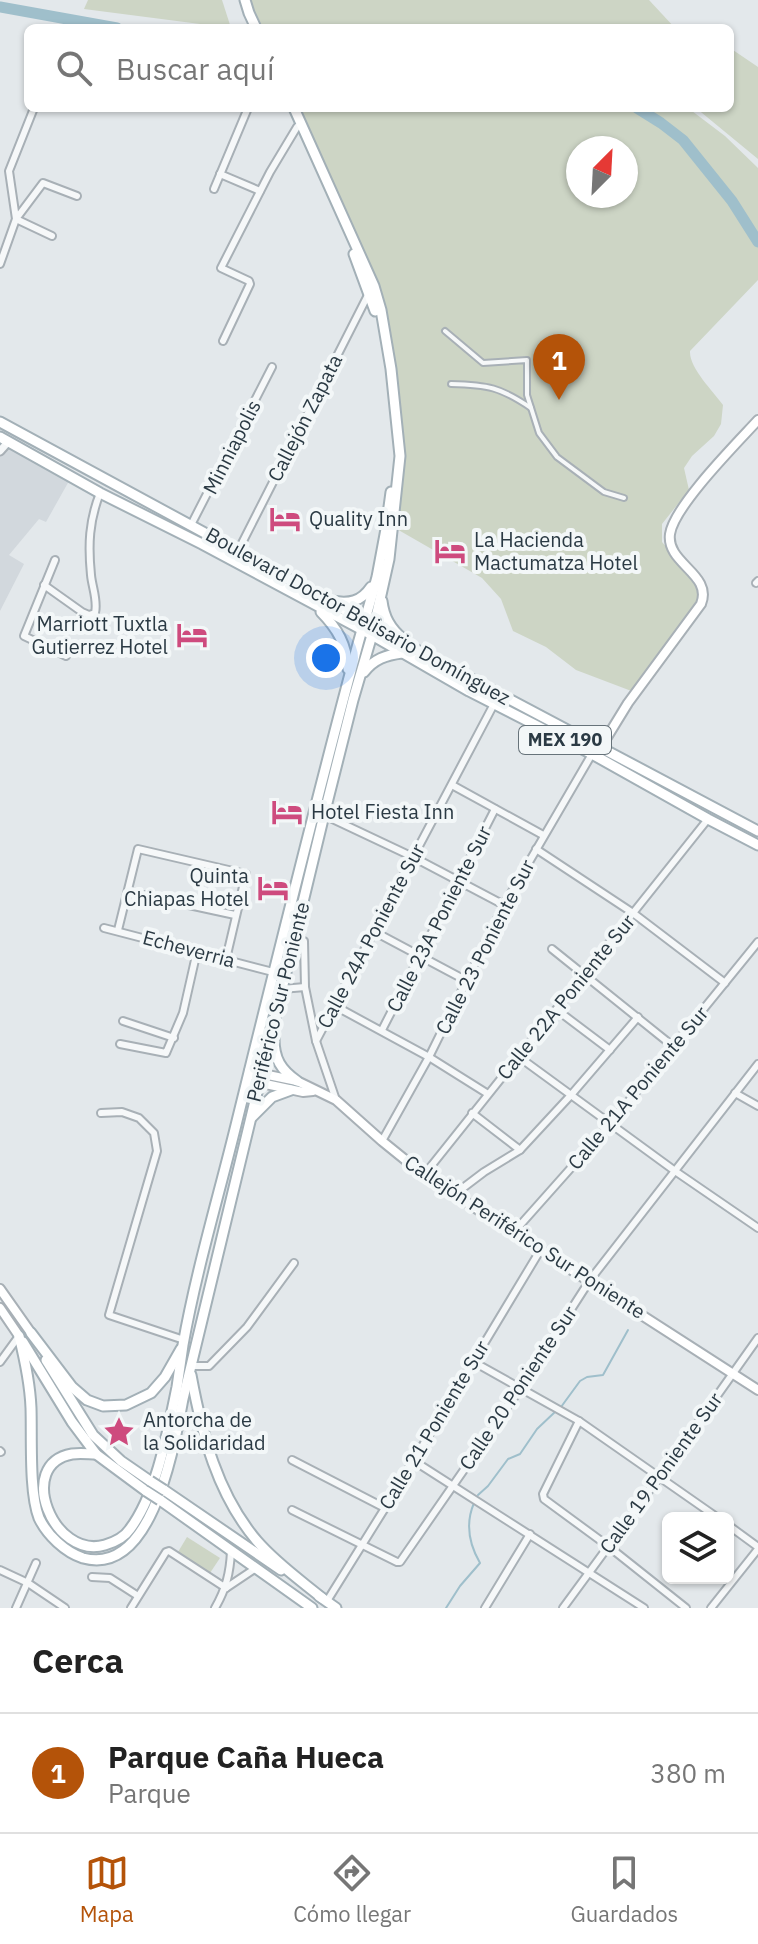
<!DOCTYPE html>
<html lang="es">
<head>
<meta charset="utf-8">
<style>
  body { margin:0; font-family:"IBM Plex Sans",sans-serif; background:#f2f2f2; color:#222 }
  .controls { position:absolute; right:24px; bottom:24px; display:grid; overflow:hidden; border-radius:12px; box-shadow:0 2px 6px #0004 }
  .controls button { width:72px; height:72px; display:grid; place-items:center; padding:0; border:0; border-bottom:2px solid #e0e0e0; background:#fff; color:#222; font:40px sans-serif }
  .compass { position:absolute; left:566px; top:136px; width:72px; height:72px; border-radius:50%; background:#fff; box-shadow:0 2px 6px #0004; rotate:24deg }
  .you { position:absolute; left:326px; top:658px; width:28px; height:28px; margin:-20px; border:6px solid #fff; border-radius:50%; background:#1a73e8; box-shadow:0 0 0 12px #1a73e833 }
  .badge { display:grid; place-items:center; width:52px; height:52px; border-radius:50%; background:#b45309; color:#fff; font-size:26px; font-weight:700 }
  .pin { position:absolute; translate:-50% -66px; filter:drop-shadow(0 2px 4px #0008) }
  .pin::after { content:''; position:absolute; top:42px; width:28px; height:24px; background:inherit; clip-path:polygon(0 0,100% 0,50% 100%) }
  .list { margin:0; padding:0; list-style:none }
  h2 { display:flex; justify-content:space-between; align-items:center; height:104px; margin:0; padding:0 32px; font-size:34px }
  h2 small { font-size:26px; font-weight:400; color:#767676 }
  .list li { display:grid; grid-template-columns:52px 1fr auto; gap:24px; align-items:center; box-sizing:border-box; height:120px; padding:0 32px; border-top:2px solid #e0e0e0 }
  .list b { display:block; font-size:30px; white-space:nowrap }
  .list p { margin:0; font-size:26px; white-space:nowrap; color:#767676 }
  .list em { font-size:26px; font-style:normal; color:#767676 }
  .icon { flex:none; width:44px; height:44px; fill:none; stroke:currentColor; stroke-width:2; stroke-linecap:round; stroke-linejoin:round }
  .map { position:relative; flex:none; width:758px; height:1608px; overflow:hidden }
  .search { position:absolute; background:#fff; box-shadow:0 2px 6px #0004; left:24px; right:24px; top:24px; height:88px; display:flex; align-items:center; gap:20px; box-sizing:border-box; padding:0 28px; border-radius:12px; color:#767676; font-size:30px }
  .sheet { height:224px; background:#fff }
  nav { display:flex; justify-content:space-around; align-items:center; box-sizing:border-box; height:112px; border-top:2px solid #e0e0e0; background:#fff; font-size:22px; color:#767676 }
  nav a { display:grid; justify-items:center; gap:4px }
  nav .on { color:#b45309 }
  .map>svg:first-child { display:block }
</style>
</head>
<body>
<div class="map">
<svg width="758" height="1608" viewBox="0 0 758 1608">
  <rect width="100%" height="100%" fill="#e3e8eb"/>
  <!-- built -->
  <path fill="#d2d8dd" d="M7 446 69 481 46 522 39 519 9 555 24 564 0 611V454Z"/>
  <!-- green -->
  <g fill="#cdd5c5" fill-rule="evenodd">
    <path d="M88 0H222L231 28 84 9Z"/>
    <path d="M251 0H649L675 28H263L252 7Z"/>
    <path d="M730 48 758 67V159L696 108H730Z"/>
    <path d="M299 108H688L725 136 758 168V280L690 351C689 368 713 391 723 405L721 424 714 436 692 456 684 468 689 490 662 524V542L701 587 699 601 634 692 576 670 546 647 513 631 501 599 482 578 395 528 398 395 384 302ZM578 148H626V196H578Z"/>
    <path d="M187 1537 220 1558 210 1573 178 1552Z"/>
  </g>
  <g fill="none" stroke-linecap="round" stroke-linejoin="round">
    <!-- stream -->
    <g stroke="#9fbfcb" stroke-width="2">
      <path d="M561 1407 580 1381 587 1377 603 1375 628 1330"/>
      <path d="M478 1495 488 1486 508 1459 520 1454 537 1429 556 1411"/>
      <path d="M446 1608 460 1586 480 1563C469 1544 465 1524 474 1503"/>
    </g>
    <!-- river -->
    <g stroke="#9fbfcb" stroke-width="11">
      <path d="M0 7 117 28"/>
      <path d="M637 108 661 123 683 140 732 201 758 242"/>
    </g>
    <defs>
      <g id="pedestrian">
        <path d="M445 331 483 363 527 360V395L539 433 557 457 604 492 624 498"/>
        <path d="M451 384C488 385 500 387 531 408"/>
      </g>
      <g id="minor">
        <path d="M220 174 260 191"/>
        <path d="M214 189 248 108"/>
        <path d="M52 236 16 219 43 183 77 196"/>
        <path d="M0 264 16 219 9 171 34 108"/>
        <path d="M223 341 250 284 249 281 221 268 270 172 297 127"/>
        <path d="M191 525 272 367"/>
        <path d="M238 551 368 295"/>
        <path d="M55 560 24 636 66 656"/>
        <path d="M756 583 758 581"/>
        <path d="M44 585 82 612 89 615 95 613C98 600 92 587 91 575 88 545 89 521 100 493"/>
        <path d="M452 785 543 835"/>
        <path d="M324 815 413 857 504 905"/>
        <path d="M536 849 633 913 725 983"/>
        <path d="M129 892 235 915"/>
        <path d="M104 928 273 972"/>
        <path d="M118 930 138 849 246 874 226 959"/>
        <path d="M375 932 467 981"/>
        <path d="M294 938 304 941 305 987"/>
        <path d="M552 949 674 1047"/>
        <path d="M282 989 305 987 316 1041 336 1100"/>
        <path d="M335 1006 429 1057 488 1094"/>
        <path d="M557 1010 610 1050"/>
        <path d="M123 1021 174 1038"/>
        <path d="M382 1030 495 809"/>
        <path d="M316 1041 494 704"/>
        <path d="M120 1044 166 1053 183 1013 197 951"/>
        <path d="M519 1057 675 1171 758 1228"/>
        <path d="M735 1093 758 1106"/>
        <path d="M101 1113 122 1112 139 1118 154 1133 157 1151 109 1315 184 1340"/>
        <path d="M472 1113 520 1150"/>
        <path d="M382 1141 429 1057 504 905 592 754"/>
        <path d="M424 1175 708 819"/>
        <path d="M455 1194 484 1172 520 1150 571 1095 638 1017"/>
        <path d="M514 1232 610 1124 758 942"/>
        <path d="M472 1361 579 1421 718 1518"/>
        <path d="M0 1362 19 1336"/>
        <path d="M192 1366H209L247 1327 294 1263"/>
        <path d="M579 1421 543 1494 544 1499 608 1546 686 1608"/>
        <path d="M0 1451 1 1452"/>
        <path d="M292 1460 385 1508"/>
        <path d="M414 1461 644 1608"/>
        <path d="M292 1510 397 1562H400L520 1389 590 1280 758 1064"/>
        <path d="M728 1525 758 1547"/>
        <path d="M0 1570 28 1583 65 1608"/>
        <path d="M92 1577 110 1578 138 1596"/>
        <path d="M226 1588 256 1568"/>
        <path d="M327 1601 385 1508 541 1249"/>
        <path d="M16 1608 36 1563"/>
        <path d="M131 1608 166 1552 169 1551 226 1588"/>
        <path d="M215 1608C226 1589 230 1573 231 1551"/>
        <path d="M485 1608 530 1534"/>
        <path d="M563 1608 660 1476 758 1338"/>
        <path d="M711 1608 758 1549"/>
      </g>
      <path id="tertiary" d="M0 451 8 442"/>
      <g id="secondary">
        <path d="M601 747 628 703 701 604C713 574 666 564 670 534 674 506 737 443 758 420"/>
        <path d="M249 1071 297 1081 336 1100 382 1141 424 1175 758 1390"/>
        <path d="M256 1082 303 1092 313 1091"/>
        <path d="M0 1289 31 1333"/>
        <path d="M0 1308 19 1336"/>
      </g>
      <g id="primary">
        <path d="M245 0 249 13 256 28"/>
        <path d="M354 254 375 311"/>
        <path d="M0 422 238 551 424 654 758 831"/>
        <path d="M0 437 100 493 202 544 372 635 469 691 592 754 708 819 758 845"/>
        <path d="M332 601C349 604 361 602 371 587"/>
        <path d="M382 601C384 617 390 628 403 639"/>
        <path d="M321 612C337 628 347 645 348 669"/>
        <path d="M364 672C374 659 386 655 402 653"/>
        <path d="M274 1038C274 1059 281 1070 297 1081"/>
        <path d="M252 1117 272 1097 291 1090"/>
        <path d="M31 1333 72 1387 87 1400 103 1406 126 1405 151 1393 165 1377 181 1349"/>
        <path d="M19 1336C25 1360 30 1383 31 1408 32 1437 29 1493 39 1518 47 1535 65 1552 83 1558 153 1577 174 1445 183 1399L324 815 353 700 372 635 389 559 400 456 391 369 381 310 374 286 294 108"/>
        <path d="M23 1342 72 1422 96 1454 146 1491"/>
        <path d="M46 1360 93 1435 121 1461 150 1481"/>
        <path d="M191 1375C202 1434 217 1494 257 1541 276 1563 300 1580 322 1598"/>
        <path d="M96 1454C89 1454 80 1453 72 1454 15 1464 53 1560 105 1545 115 1542 124 1538 130 1529 157 1493 168 1430 177 1387 179 1373 181 1359 183 1345 196 1271 219 1195 237 1121 275 967 313 812 354 659 361 631 370 604 377 577L386 529 391 492"/>
        <path d="M164 1490 281 1570"/>
        <path d="M160 1500 312 1608"/>
        <path d="M319 1596 336 1608"/>
      </g>
    </defs>
    <!-- pedestrian casing -->
    <use href="#pedestrian" stroke="#a8b0b6" stroke-width="8"/>
    <!-- minor casing -->
    <use href="#minor" stroke="#a8b0b6" stroke-width="10"/>
    <!-- tertiary casing -->
    <use href="#tertiary" stroke="#a8b0b6" stroke-width="11"/>
    <!-- secondary casing -->
    <use href="#secondary" stroke="#a8b0b6" stroke-width="12"/>
    <!-- primary casing -->
    <use href="#primary" stroke="#a3b0b7" stroke-width="13"/>
    <!-- pedestrian -->
    <use href="#pedestrian" stroke="#f6f8f9" stroke-width="4"/>
    <!-- minor -->
    <use href="#minor" stroke="#f6f8f9" stroke-width="6"/>
    <!-- tertiary -->
    <use href="#tertiary" stroke="#f6f8f9" stroke-width="7"/>
    <!-- secondary -->
    <use href="#secondary" stroke="#fff" stroke-width="8"/>
    <!-- primary -->
    <use href="#primary" stroke="#fff" stroke-width="9"/>
    <defs>
      <g id="primary-bridge">
        <path d="M150 1481 164 1490"/>
        <path d="M146 1491 160 1500"/>
      </g>
    </defs>
    <!-- primary-bridge casing -->
    <use href="#primary-bridge" stroke="#a3b0b7" stroke-width="13" stroke-linecap="butt"/>
    <!-- primary-bridge -->
    <use href="#primary-bridge" stroke="#fff" stroke-width="9"/>
  </g>
  <!-- icons -->
  <defs>
    <symbol id="hotel-bare" viewBox="-9 -9 18 18"><path d="M-6-4.5h1.5V1H6V5H4.5V3h-9V5H-6ZM-4 0a1.8 1.8 0 1 1 3.6 0ZM.5 0V-2.5h3Q6-2.5 6 0Z" fill="#ce4b7e" stroke="#f3f7f8" stroke-width="2.5" paint-order="stroke"/></symbol>
    <symbol id="sight-bare" viewBox="-9 -9 18 18"><path d="M0-6L1.8-2.2L6-1.7L2.9 1.2L3.7 5.4L0 3.3L-3.7 5.4L-2.9 1.2L-6-1.7L-1.8-2.2Z" fill="#ce4b7e" stroke="#f3f7f8" stroke-width="2.5" paint-order="stroke"/></symbol>
  </defs>
  <g fill-rule="evenodd">
    <use href="#hotel-bare" x="263" y="497" width="44" height="44"/>
    <use href="#hotel-bare" x="428" y="529" width="44" height="44"/>
    <use href="#hotel-bare" x="170" y="613" width="44" height="44"/>
    <use href="#hotel-bare" x="265" y="790" width="44" height="44"/>
    <use href="#hotel-bare" x="251" y="866" width="44" height="44"/>
    <use href="#sight-bare" x="97" y="1410" width="44" height="44"/>
  </g>
  <g text-anchor="middle" stroke-width="8" stroke-linejoin="round" paint-order="stroke">
    <!-- shield labels -->
    <rect fill="#f3f7f8" stroke="#67737a" stroke-width="2" x="519" y="726" width="92" height="28" rx="6"/>
    <g font-size="18" font-weight="bold" fill="#2b3a44">
      <text x="565" y="746">MEX 190</text>
    </g>
    <!-- street labels -->
    <g font-size="20" fill="#2b3a44" stroke="#f3f7f8">
      <text transform="translate(305 418) rotate(-63)" y="7">Callejón Zapata</text>
      <text transform="translate(232 447) rotate(-63)" y="7">Minniapolis</text>
      <text transform="translate(358 616) rotate(29)" y="7">Boulevard Doctor Belisario Domínguez</text>
      <text transform="translate(439 919) rotate(-63)" y="7">Calle 23A Poniente Sur</text>
      <text transform="translate(371 936) rotate(-62)" y="7">Calle 24A Poniente Sur</text>
      <text transform="translate(485 947) rotate(-63)" y="7">Calle 23 Poniente Sur</text>
      <text transform="translate(189 949) rotate(15)" y="7">Echeverria</text>
      <text transform="translate(566 997) rotate(-51)" y="7">Calle 22A Poniente Sur</text>
      <text transform="translate(278 1002) rotate(-76)" y="7">Periférico Sur Poniente</text>
      <text transform="translate(638 1088) rotate(-50)" y="7">Calle 21A Poniente Sur</text>
      <text transform="translate(525 1237) rotate(33)" y="7">Callejón Periférico Sur Poniente</text>
      <text transform="translate(518 1388) rotate(-56)" y="7">Calle 20 Poniente Sur</text>
      <text transform="translate(434 1425) rotate(-59)" y="7">Calle 21 Poniente Sur</text>
      <text transform="translate(661 1473) rotate(-54)" y="7">Calle 19 Poniente Sur</text>
    </g>
    <!-- poi labels -->
    <g font-size="20" fill="#2b3a44" stroke="#f3f7f8" text-anchor="start">
      <text x="309" y="526">Quality Inn</text>
      <text x="474" y="547">La Hacienda<tspan x="474" dy="23">Mactumatza Hotel</tspan></text>
      <text x="168" y="631" text-anchor="end">Marriott Tuxtla<tspan x="168" dy="23">Gutierrez Hotel</tspan></text>
      <text x="311" y="819">Hotel Fiesta Inn</text>
      <text x="249" y="883" text-anchor="end">Quinta<tspan x="249" dy="23">Chiapas Hotel</tspan></text>
      <text x="143" y="1427">Antorcha de<tspan x="143" dy="23">la Solidaridad</tspan></text>
    </g>
  </g>
</svg>
<div class="controls">
<button><svg class="icon" aria-label="layers" viewBox="0 0 24 24"><path d="M12 4l9 5-9 5-9-5zM3 14l9 5 9-5"/></svg></button>
</div>
<svg class="compass" viewBox="-18 -18 36 36"><path d="M0-13l5 13h-10z" fill="#e53935"/><path d="M0 13l5-13h-10z" fill="#767676"/></svg>
<div class="you"></div>
<div class="pin badge" style="left:559px;top:400px">1</div>
<div class="search"><svg class="icon" aria-label="search" viewBox="0 0 24 24"><circle cx="10" cy="10" r="6"/><path d="M15 15l6 6"/></svg>Buscar aquí</div>
</div>
<section class="sheet">
<h2>Cerca<small></small></h2>
<ul class="list">
<li><span class="badge">1</span><div><b>Parque Caña Hueca</b><p>Parque</p></div><em>380 m</em></li>
</ul>
</section>
<nav>
<a class="on"><svg class="icon" aria-label="map" viewBox="0 0 24 24"><path d="M3 6l6-2 6 2 6-2v14l-6 2-6-2-6 2zM9 4v14M15 6v14"/></svg>Mapa</a>
<a><svg class="icon" aria-label="directions" viewBox="0 0 24 24"><path d="M12 3l9 9-9 9-9-9zM9 14v-3h6M13 9l2 2-2 2"/></svg>Cómo llegar</a>
<a><svg class="icon" aria-label="saved" viewBox="0 0 24 24"><path d="M7 4h10v16l-5-4-5 4z"/></svg>Guardados</a>
</nav>
</body>
</html>
